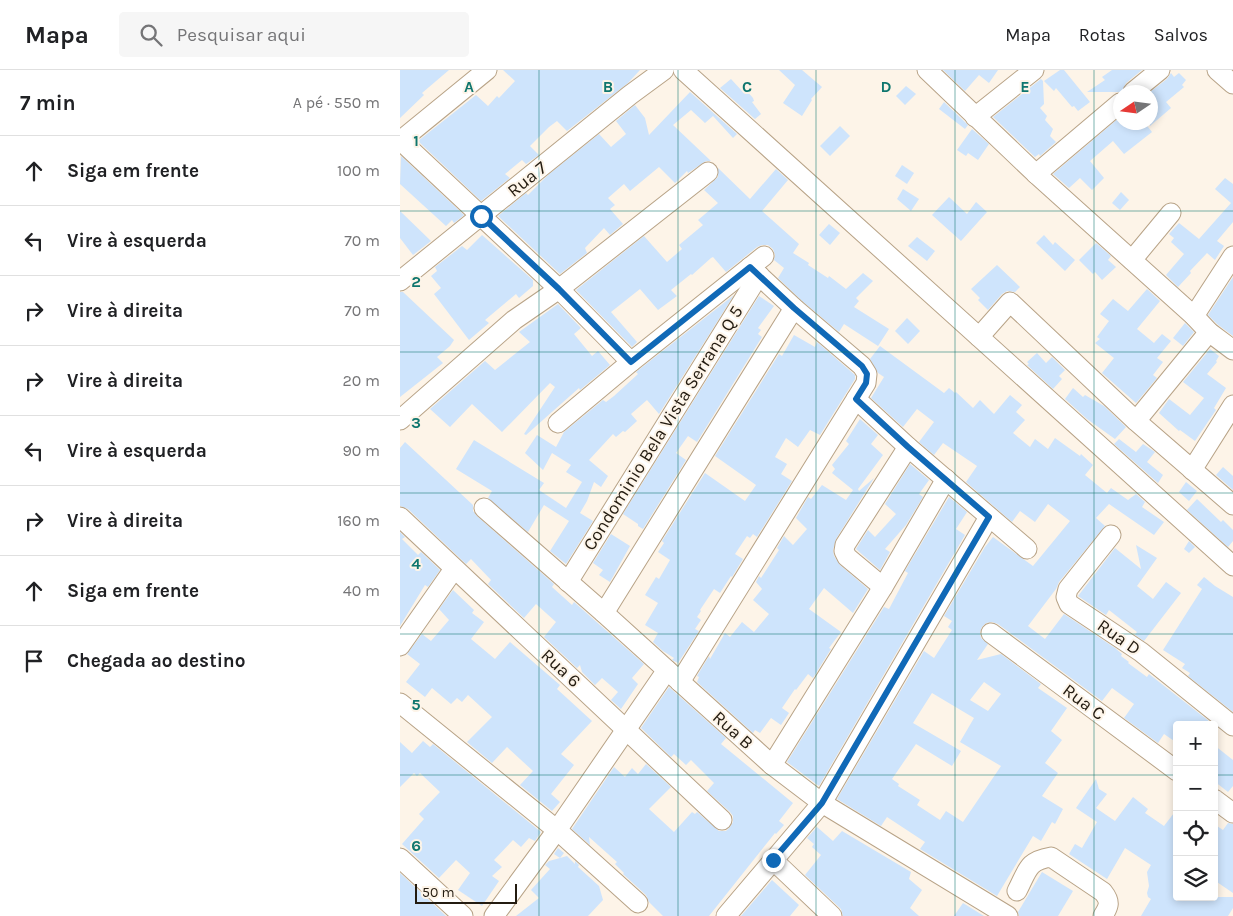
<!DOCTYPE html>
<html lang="pt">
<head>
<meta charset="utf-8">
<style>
  body { margin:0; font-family:Karla,sans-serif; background:#f6f6f6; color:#202124 }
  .controls { position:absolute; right:15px; bottom:15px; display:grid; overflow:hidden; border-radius:5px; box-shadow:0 2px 8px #0003 }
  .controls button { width:45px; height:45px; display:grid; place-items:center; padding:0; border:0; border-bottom:1px solid #e0e0e0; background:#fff; color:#202124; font:25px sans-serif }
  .compass { position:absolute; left:713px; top:15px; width:45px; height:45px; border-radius:50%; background:#fff; box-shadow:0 2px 8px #0003; rotate:257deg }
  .scale { position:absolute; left:15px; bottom:12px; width:102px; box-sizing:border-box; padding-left:5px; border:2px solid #231b10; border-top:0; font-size:14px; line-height:18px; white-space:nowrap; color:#231b10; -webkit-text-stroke:4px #fdf4e8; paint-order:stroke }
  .stop { position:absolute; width:15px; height:15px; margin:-11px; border:4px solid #1069b7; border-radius:50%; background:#fff }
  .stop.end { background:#1069b7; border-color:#fff; box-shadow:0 1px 5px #0008 }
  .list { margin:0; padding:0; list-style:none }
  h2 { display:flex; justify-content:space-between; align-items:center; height:65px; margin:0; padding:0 20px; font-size:21px }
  h2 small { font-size:16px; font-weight:400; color:#757577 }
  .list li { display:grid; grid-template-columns:32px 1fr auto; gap:15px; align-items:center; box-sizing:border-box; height:70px; padding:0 20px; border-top:1px solid #e0e0e0 }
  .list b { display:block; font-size:19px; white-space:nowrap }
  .list em { font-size:16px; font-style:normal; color:#757577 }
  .icon { flex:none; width:28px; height:28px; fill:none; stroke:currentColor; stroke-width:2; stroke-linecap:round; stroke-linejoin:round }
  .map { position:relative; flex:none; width:833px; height:846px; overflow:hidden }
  header { display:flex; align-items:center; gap:30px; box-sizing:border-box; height:70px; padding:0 25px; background:#fff; border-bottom:1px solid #e0e0e0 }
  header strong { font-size:24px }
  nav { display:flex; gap:28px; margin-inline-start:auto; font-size:18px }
  .search { width:350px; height:45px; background:#f6f6f6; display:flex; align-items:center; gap:12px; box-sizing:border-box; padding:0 18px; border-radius:5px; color:#757577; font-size:19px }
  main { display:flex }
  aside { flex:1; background:#fff }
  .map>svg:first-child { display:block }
</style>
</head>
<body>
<header>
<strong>Mapa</strong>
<div class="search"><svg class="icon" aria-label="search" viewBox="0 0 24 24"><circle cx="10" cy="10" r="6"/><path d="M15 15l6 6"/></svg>Pesquisar aqui</div>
<nav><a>Mapa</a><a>Rotas</a><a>Salvos</a></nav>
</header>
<main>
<aside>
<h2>7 min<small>A pé · 550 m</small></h2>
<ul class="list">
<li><svg class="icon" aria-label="ahead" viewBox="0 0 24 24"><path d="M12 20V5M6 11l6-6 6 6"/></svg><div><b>Siga em frente</b></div><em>100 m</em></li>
<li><svg class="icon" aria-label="left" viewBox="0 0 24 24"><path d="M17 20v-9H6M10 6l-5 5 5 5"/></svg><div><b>Vire à esquerda</b></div><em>70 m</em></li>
<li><svg class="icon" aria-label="right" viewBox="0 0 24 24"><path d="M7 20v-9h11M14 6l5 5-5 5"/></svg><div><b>Vire à direita</b></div><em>70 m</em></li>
<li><svg class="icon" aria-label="right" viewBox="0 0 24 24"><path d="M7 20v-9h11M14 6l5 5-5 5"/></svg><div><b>Vire à direita</b></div><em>20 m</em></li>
<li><svg class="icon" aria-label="left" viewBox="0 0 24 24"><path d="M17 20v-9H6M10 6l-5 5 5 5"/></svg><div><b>Vire à esquerda</b></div><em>90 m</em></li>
<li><svg class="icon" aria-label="right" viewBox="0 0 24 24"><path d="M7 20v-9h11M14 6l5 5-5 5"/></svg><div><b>Vire à direita</b></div><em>160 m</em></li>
<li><svg class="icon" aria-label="ahead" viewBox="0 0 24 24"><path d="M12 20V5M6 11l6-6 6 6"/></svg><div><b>Siga em frente</b></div><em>40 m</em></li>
<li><svg class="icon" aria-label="arrive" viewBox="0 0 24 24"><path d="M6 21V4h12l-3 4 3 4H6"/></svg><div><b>Chegada ao destino</b></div></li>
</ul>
</aside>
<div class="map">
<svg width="833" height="846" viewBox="0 0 833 846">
  <rect width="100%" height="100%" fill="#fdf4e8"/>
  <!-- building -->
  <g fill="#cee4fc" fill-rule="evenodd">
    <path d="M0 0H49L22 23 24 25 0 48Z"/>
    <path d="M103 0H240L228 13 167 61 157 51 149 57 130 76 139 85 126 94 122 90 105 104 110 108 81 131 18 71 76 25 88 36 97 26 99 28 115 11Z"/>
    <path d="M379 0H402L422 17 411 29 412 30 402 46 383 33 395 15Z"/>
    <path d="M543 0H598L589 13 579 5 565 21Z"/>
    <path d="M660 0H664L690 32 678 41 674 36 672 37 656 18 654 21 644 11Z"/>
    <path d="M712 0H742L726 13 722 22H687L705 10 702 7Z"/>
    <path d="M771 3 774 7 779 3 786 10 782 15 784 17 766 32 771 38 750 56V22L767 9Z"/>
    <path d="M331 9 342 21 345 19 353 28 354 31 352 32 361 44 355 49 320 18Z"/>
    <path d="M641 9 643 11 644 34 640 38 647 46 645 50 653 59 650 66 656 72 640 86 639 84 635 87 593 47Z"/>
    <path d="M506 16 516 24 505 35 496 26Z"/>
    <path d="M290 22 337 64 333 68 313 46 305 53 291 40 273 55 311 91H306L288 103 287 101 275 113 259 97 230 121 224 114 208 128 215 135 210 139 223 154 210 165 204 158 185 178 187 183 160 204 98 146 126 123 128 125 148 105 199 64 211 77 226 64 216 51 235 35 245 48 249 65Z"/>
    <path d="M544 32 568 55 565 59 539 39Z"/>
    <path d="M720 47V52H744L752 62 724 84 713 71 690 91 704 108 692 120 680 108 669 118 653 104Z"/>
    <path d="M440 56 450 66 430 86 420 76Z"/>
    <path d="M572 59 589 74 578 90 568 83 566 86 557 80Z"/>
    <path d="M1 86 64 145 63 146 54 153 52 150 46 156 0 114Z"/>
    <path d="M502 95 514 103 507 114 495 106Z"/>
    <path d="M318 98 350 129 376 99 388 110 362 141 399 174 393 183 409 193 408 195 428 208 429 206 446 219 463 203 473 211 456 228 459 231 454 237 489 259 478 276 444 254 439 262 401 230 378 208 384 198 374 190 375 185 373 179 368 175H362L357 177 326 202 313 187 311 188 292 205 291 204 271 220 277 226 258 240 240 219 211 242 237 272 232 277 176 220 244 166 267 192 282 179 279 175 303 155 298 150 318 133 304 120 318 107Z"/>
    <path d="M825 108 833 114V152L817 171 824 176 815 190 807 183 790 201 791 203 778 217 766 205 784 184 771 172 774 168 769 164 779 153 799 169 831 133 815 119Z"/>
    <path d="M503 119 519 129 511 141 497 129Z"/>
    <path d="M721 122 729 130 720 140 712 133Z"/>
    <path d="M549 127 567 144 576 132 587 142 561 171 532 145Z"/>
    <path d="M0 141 31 171 13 185 0 168Z"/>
    <path d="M429 154 440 163 430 175 419 165Z"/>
    <path d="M82 165 133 210V216L119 228 116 224 85 250 89 253 69 270 34 224 41 218 31 206 37 201 35 197 48 187 62 176 67 180Z"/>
    <path d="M644 165 653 175 655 172 675 190 665 201 636 173Z"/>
    <path d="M517 167 535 181 527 191 508 176Z"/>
    <path d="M696 173 711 186 708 190 716 197 702 210 695 202 693 204 679 190Z"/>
    <path d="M597 195 620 217 615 222 607 221 602 224 588 240 578 230 580 228 571 219Z"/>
    <path d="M833 207V266L817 254 808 245Z"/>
    <path d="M747 219 760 231 737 259 754 273 762 264 771 271 757 288 763 292 753 305 757 308 736 333 702 303 714 288 695 273 700 269 697 267 709 251 700 244 713 229 728 241Z"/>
    <path d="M0 222H3L54 270 50 276 37 287 43 293 0 327Z"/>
    <path d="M334 225 259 344 247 330 231 344 237 351 225 362 223 361 216 367 213 364 189 390 208 406 201 417 194 412 187 431 180 443 193 451 166 494 150 481 169 451 144 435 128 462 88 428 92 421 56 399 74 370 144 413 139 420 166 438 182 412 166 402 171 395 152 383 143 400 125 383 137 365 156 377 164 362 203 330 206 332 214 326 238 304 236 302Z"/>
    <path d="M359 226 374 236 358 258 361 260 358 264 362 267 297 372 288 366 276 383 286 390 243 459 238 456V454L223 444Z"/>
    <path d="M158 234 181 258 174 264 192 286 198 281 210 295 180 320 179 318 126 365 124 364 155 317 150 313 102 362 72 334 50 357 30 339 85 291 95 300 130 272 119 262Z"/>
    <path d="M507 248 520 261 508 274 495 261Z"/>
    <path d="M785 253 794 262 783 276 773 268Z"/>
    <path d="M394 265 415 277 417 272 455 305V309L420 365 410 360 398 377 386 368 375 387 387 394 381 404 392 411 357 467 353 464 350 468 347 466 335 484 343 489 332 507 331 506 320 523 314 519 300 540 301 541 297 547 301 550 295 559 299 561 278 593 272 590 274 588 263 581 253 572 258 563 245 555 258 533 245 525 256 507 259 509 270 490 258 482 264 473 262 471 305 403 345 431 356 415 315 386 379 284 382 286Z"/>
    <path d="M480 276 544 323 549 318 555 323 556 322 573 338 580 330 594 344 610 325 622 335 616 342 625 350 613 363 630 377 635 369 648 379 655 368 680 386 681 384 693 395 685 405 707 423 711 418 728 430 736 424 745 432 742 437 764 452 754 465 709 434 696 448 705 456 659 512 656 519 628 556 645 569 664 544 715 578 722 584 721 586 729 592 728 593 747 607 749 604 814 655H777V673L764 664 758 673 724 648 734 634 712 618 702 631 598 554 592 552 586 553 582 557 580 562 581 568 588 574 577 590 601 584 641 614 638 618 667 638 651 661 662 670 645 693 658 703 642 726 663 739 655 754 652 752 641 771 633 766 597 826 520 779 525 772 487 747 481 756 437 729 524 581 534 588 552 560 548 557 552 551 544 546 585 477 593 467 633 496 670 451 648 434 635 452 620 441 612 452 566 412 577 396 543 373 534 385 519 372 534 352 517 339 503 357 471 328 484 307 478 303 470 289ZM584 612 601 624 588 641 570 630ZM532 623 574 648 560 672 601 696 563 752 546 741 540 750 517 735 520 730 498 716 499 714 492 709 516 674 552 696 561 681 513 653Z"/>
    <path d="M810 279 819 286 816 291 817 292 807 304 826 318 814 338 816 340 795 371 780 360 779 361 759 343 769 329 790 345 804 328 783 312Z"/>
    <path d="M637 283 646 293 652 287 665 300 659 306 662 309 653 319 627 295 629 294 627 292Z"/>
    <path d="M673 318 683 327 685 325 704 336 726 357 715 369 687 349 665 329Z"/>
    <path d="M460 349 478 365 471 374 483 385 458 419 459 421 474 408 436 469 433 480 434 486 440 495 468 519 453 543 424 518 409 539 441 562 429 578 431 579 413 608 408 604 396 620 395 619 382 638 389 643 381 655 371 648 360 663 355 660 353 663 297 612 299 607 297 606 309 586 310 589 325 563 330 567 342 552 354 562 369 544 353 530 362 519 356 512 359 506 361 508 379 480 377 478 384 466 393 475 407 459 396 448 408 427 411 429 422 415 446 430 453 420 432 403 435 399 432 395 449 374 446 371Z"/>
    <path d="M719 369 736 382 743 374 755 382 747 392 763 405 758 413 714 374Z"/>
    <path d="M5 372 73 435V441L77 446 154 514 152 517 172 535 174 532 244 594 232 608 238 614 221 639 211 630 218 622 202 608 195 615 182 602 180 595 177 598 144 567 156 552 136 534 124 548 88 514 91 510 71 489 66 494 8 439 0 436V378Z"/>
    <path d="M510 394 529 410 519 424 523 427 506 455 485 479 490 482 480 500 456 479 468 460 475 467 496 444 485 434Z"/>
    <path d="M823 397 833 406V420L816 405Z"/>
    <path d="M786 412 797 421 789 431 779 422Z"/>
    <path d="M549 427 567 442 556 459 565 465 419 716 387 692 484 537 489 539 508 503 505 501Z"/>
    <path d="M797 429 821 452 823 450 833 460V471L828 477 787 440Z"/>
    <path d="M0 462 5 467 2 469 18 485 21 482 40 500 28 517 25 515 0 556Z"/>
    <path d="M211 464 230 476 210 512 199 505 203 500 193 493Z"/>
    <path d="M789 471 795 477 789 483 784 479Z"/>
    <path d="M736 475 757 488 737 516 753 529 766 512 781 523 744 571 735 565 737 562 709 540 706 545 678 526 715 478 741 499Z"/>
    <path d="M804 507 815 516 833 527V642L788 606 790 603 782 598 785 594 763 580 802 519 797 515Z"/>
    <path d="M53 520 74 540 72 543 84 552 71 569 95 589 110 572 160 615 157 619 192 651 161 684 174 695 151 724 160 732 152 741 120 715 133 701 107 677 92 693 67 672 92 647 68 625 62 632 57 628 51 634 32 618 25 627 6 612 20 594 7 584 22 564 31 571 49 550 39 539Z"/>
    <path d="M269 617 326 668 321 674 393 733 379 751 384 755 376 764 375 763 309 846H263L249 832 246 825 223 804 224 803 215 794 217 792 189 767 190 775 172 759 214 697 225 707 232 698 238 704 246 694 271 717 249 739 274 762 292 742 295 744 297 742 319 761H326L330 757 333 752V746L330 742 307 721 314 713 291 690 286 695 274 684 271 687 241 658Z"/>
    <path d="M23 671 30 677 33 674 141 762 135 771 129 768 121 777 113 770 94 790 102 797 92 806 99 811 82 836 58 820 70 803 56 790 39 808 2 774 24 749 19 744 40 722 20 703 17 706 14 703 0 717V672L12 683Z"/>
    <path d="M814 675 833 690V716L828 722 814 711Z"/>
    <path d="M696 709 699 719 707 724 696 738 715 751 733 727 748 739 745 743 764 756 777 739V827H833V838L828 846H741L751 829 748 827 747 823 749 816 747 802 751 795 725 778 707 809 669 784 675 774 682 778 697 752 676 738Z"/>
    <path d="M828 753 833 754V823L814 810V787L818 781 814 778V754L823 760Z"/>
    <path d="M417 757 433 771 442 761 511 802 509 809 522 820 510 838 519 846H443L441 839 405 805 421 785 412 777 414 774 407 768Z"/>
    <path d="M158 778 164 783 160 788 167 786 175 794V791L179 795 178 797 199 816 203 830 188 846H116L139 828 131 820 150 799 145 795 149 791 160 788 154 784Z"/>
    <path d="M642 802 673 821 658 846H619L618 842Z"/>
    <path d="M0 803 46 846H0Z"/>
    <path d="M372 810 399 835 390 846H341Z"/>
    <path d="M563 833 584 846H554Z"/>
  </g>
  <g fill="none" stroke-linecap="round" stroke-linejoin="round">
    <defs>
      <g id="minor">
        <path d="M283 0 833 496"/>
        <path d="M527 0 636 104 794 246 809 262 833 280"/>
        <path d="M817 0 833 14"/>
        <path d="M733 22 760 0"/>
        <path d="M575 47 634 0"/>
        <path d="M0 70 159 219 231 292"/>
        <path d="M0 71 87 0"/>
        <path d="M636 104 720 33"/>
        <path d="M732 190 771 143"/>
        <path d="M0 211 230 25 264 0"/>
        <path d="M794 246 833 186"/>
        <path d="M579 267 610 232 736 351 833 435"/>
        <path d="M456 329 508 377 627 479"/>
        <path d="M0 350 114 250 159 219 308 102"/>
        <path d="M736 351 809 262"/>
        <path d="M158 353 231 292 364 186"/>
        <path d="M792 400 833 335"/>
        <path d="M84 438 204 543 372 695 422 733 608 846"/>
        <path d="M0 447 322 750"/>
        <path d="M711 465 668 519 666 527 669 534 741 582 833 656"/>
        <path d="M168 512 359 205"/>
        <path d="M483 517 447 487 444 481 445 475 508 377"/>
        <path d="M204 543 394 238"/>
        <path d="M591 563 777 701"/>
        <path d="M0 576 54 499"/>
        <path d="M280 612 466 313 467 304 462 296 394 238 350 197"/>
        <path d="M0 633 157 760 238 833"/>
        <path d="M372 695 483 517 546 409"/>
        <path d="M814 729 833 743"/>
        <path d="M0 788 63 846"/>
        <path d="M373 790 432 846"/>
        <path d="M617 821C628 800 627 791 651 787L703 822C711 832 709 836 703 846"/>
        <path d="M94 846 157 760 267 600"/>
        <path d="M326 846 422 733 589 447"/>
      </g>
    </defs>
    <!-- minor casing -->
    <use href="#minor" stroke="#b8a387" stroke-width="21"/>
    <!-- minor -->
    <use href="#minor" stroke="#fff" stroke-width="19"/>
  </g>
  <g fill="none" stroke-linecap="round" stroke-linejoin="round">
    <!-- route -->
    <path stroke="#1069b7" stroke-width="6" d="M81 146 159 219 231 292 350 197 394 238 462 296 467 304 466 313 456 329 508 377 589 447 422 733 373 790"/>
  </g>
  <!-- grid -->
  <path fill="none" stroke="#0f766e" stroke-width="1" stroke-opacity="0.55" d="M139 0V846M278 0V846M416 0V846M555 0V846M694 0V846M0 141H833M0 282H833M0 423H833M0 564H833M0 705H777M814 705H833"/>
  <g text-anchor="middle" stroke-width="4" stroke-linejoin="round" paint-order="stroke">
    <!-- street labels -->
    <g font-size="18" fill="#231b10" stroke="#fdf4e8">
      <text transform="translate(127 109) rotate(-39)" y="6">Rua 7</text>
      <text transform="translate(263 358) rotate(-58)" y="6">Condominio Bela Vista Serrana Q 5</text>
      <text transform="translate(719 567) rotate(35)" y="6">Rua D</text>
      <text transform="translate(161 598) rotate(43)" y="6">Rua 6</text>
      <text transform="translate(684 632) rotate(37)" y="6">Rua C</text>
      <text transform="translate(333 660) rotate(42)" y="6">Rua B</text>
    </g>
  </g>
  <g font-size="16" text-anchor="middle" font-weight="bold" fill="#0f766e" stroke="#fdf4e8" stroke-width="4" stroke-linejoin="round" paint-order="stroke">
    <text x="69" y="22">A</text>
    <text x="208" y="22">B</text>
    <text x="347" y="22">C</text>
    <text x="486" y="22">D</text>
    <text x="625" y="22">E</text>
    <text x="16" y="76">1</text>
    <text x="16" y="217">2</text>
    <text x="16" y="358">3</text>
    <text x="16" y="499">4</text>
    <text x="16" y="640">5</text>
    <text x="16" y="781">6</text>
  </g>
</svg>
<div class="controls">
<button>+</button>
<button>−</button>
<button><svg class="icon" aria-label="locate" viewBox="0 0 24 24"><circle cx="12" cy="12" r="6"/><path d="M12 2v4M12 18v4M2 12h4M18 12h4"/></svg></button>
<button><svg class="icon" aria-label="layers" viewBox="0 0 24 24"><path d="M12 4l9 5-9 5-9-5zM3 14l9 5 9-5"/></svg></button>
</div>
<svg class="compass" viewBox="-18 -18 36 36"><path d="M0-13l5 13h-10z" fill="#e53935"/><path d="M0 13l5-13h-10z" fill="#757577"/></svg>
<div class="scale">50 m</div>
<div class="stop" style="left:81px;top:146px"></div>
<div class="stop end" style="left:373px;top:790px"></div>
</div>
</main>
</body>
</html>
